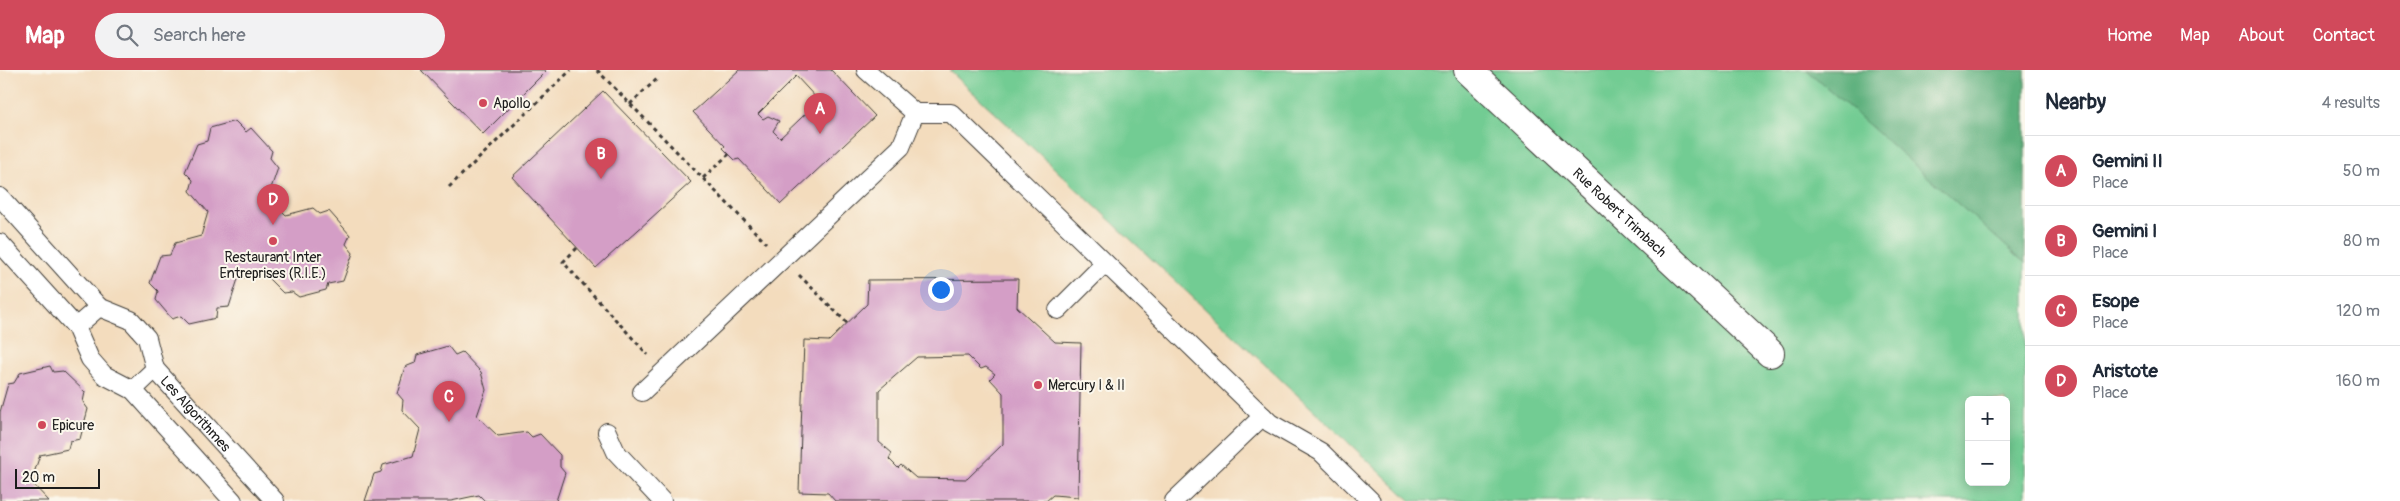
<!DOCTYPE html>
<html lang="en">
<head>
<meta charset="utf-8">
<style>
  body { margin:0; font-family:Pangolin,sans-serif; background:#f2f2f3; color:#1f2937 }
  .controls { position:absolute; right:15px; bottom:15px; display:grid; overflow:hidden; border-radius:8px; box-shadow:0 2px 12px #0003 }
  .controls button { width:45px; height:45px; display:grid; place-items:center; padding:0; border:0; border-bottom:1px solid #e0e1e3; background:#fff; color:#1f2937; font:25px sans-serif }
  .scale { position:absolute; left:15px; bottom:12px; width:85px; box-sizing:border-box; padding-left:5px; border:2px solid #1c1c1c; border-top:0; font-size:14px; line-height:18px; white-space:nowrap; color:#1c1c1c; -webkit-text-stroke:4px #fbf7ec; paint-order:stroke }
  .you { position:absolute; left:940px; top:219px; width:18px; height:18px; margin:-12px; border:4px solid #fff; border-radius:50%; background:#1a73e8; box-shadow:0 0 0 8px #1a73e833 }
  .badge { display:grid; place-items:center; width:32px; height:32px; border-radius:50%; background:#d1495b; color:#fff; font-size:16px; font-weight:700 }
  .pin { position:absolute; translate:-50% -41px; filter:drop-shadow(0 1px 2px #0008) }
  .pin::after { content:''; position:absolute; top:26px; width:18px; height:15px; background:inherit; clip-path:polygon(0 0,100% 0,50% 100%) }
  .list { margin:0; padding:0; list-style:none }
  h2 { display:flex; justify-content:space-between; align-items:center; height:65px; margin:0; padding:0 20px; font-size:21px }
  h2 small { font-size:16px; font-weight:400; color:#747a83 }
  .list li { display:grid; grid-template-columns:32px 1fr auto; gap:15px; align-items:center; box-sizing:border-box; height:70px; padding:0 20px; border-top:1px solid #e0e1e3 }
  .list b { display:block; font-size:19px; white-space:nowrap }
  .list p { margin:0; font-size:16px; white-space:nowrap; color:#747a83 }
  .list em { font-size:16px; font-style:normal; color:#747a83 }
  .icon { flex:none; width:28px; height:28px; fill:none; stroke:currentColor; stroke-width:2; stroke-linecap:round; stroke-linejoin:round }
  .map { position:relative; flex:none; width:2025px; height:431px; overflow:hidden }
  header { display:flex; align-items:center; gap:30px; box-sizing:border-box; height:70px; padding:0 25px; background:#d1495b; color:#fff }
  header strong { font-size:24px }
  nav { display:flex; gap:28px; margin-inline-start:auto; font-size:18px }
  .search { width:350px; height:45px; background:#f2f2f3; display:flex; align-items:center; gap:12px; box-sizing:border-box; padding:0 18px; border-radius:28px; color:#747a83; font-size:19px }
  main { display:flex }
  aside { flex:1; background:#fff }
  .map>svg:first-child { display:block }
</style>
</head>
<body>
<header>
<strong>Map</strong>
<div class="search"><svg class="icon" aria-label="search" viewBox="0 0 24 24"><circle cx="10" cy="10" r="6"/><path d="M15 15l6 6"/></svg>Search here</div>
<nav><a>Home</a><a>Map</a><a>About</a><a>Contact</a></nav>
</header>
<main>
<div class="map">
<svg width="2025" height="431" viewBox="0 0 2025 431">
  <rect width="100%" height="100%" fill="#fbf7ec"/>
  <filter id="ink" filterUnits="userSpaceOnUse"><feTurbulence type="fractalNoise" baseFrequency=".02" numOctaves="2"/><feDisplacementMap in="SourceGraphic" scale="10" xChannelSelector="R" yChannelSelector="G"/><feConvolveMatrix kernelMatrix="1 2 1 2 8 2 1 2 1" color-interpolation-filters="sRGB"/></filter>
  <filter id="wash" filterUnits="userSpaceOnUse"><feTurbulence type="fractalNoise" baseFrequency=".0096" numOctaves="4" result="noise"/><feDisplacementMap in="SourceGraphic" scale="20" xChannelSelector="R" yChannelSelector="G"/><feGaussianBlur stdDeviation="1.12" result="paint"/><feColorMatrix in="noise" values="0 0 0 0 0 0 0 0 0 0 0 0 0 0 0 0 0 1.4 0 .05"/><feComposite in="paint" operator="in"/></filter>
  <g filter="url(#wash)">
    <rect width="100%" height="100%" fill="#f3dcbd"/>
    <!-- green -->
    <path fill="#72cc93" stroke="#477458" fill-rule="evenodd" d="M949 0H1809L2025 192V431H1411ZM1969 330H2006V412H1969Z"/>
    <!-- forest -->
    <path fill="#5db07d" stroke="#3c664c" d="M1807 0H2025V193Z"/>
    <g id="blocks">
      <!-- building -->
      <g fill="#d49ec6" fill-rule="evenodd">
        <path d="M421 0H544L546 1 483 64Z"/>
        <path d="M739 0H831L875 46 781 134 739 89 735 90 723 78 725 76 693 42ZM796 6 819 31 780 68 773 61 779 51 768 46 763 49 758 44Z"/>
        <path d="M603 21 691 112 596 198 512 107Z"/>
        <path d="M235 51 246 62 251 58 272 81 270 88 278 98 268 127 286 145 313 138 320 144 329 141 350 165 346 174 353 183 343 211 328 214 326 220 299 227 292 222 283 223 263 203 238 209 229 237 217 238 216 248 189 254 181 246 172 249 156 230 158 221 150 213 160 186 170 185 175 173 201 166 208 142 190 121 193 110 185 102 197 74 207 71 210 58Z"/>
        <path d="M1018 209 1017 237 1055 272 1081 273 1078 427 1053 425 1046 431H835L828 423 799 422 804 270 829 271 867 234 868 210ZM968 286 981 299 986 297 995 304 990 309 1003 323V374L967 409 916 408 901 395 898 398 889 389 892 383 879 372V320L917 287Z"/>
        <path d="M448 276 455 285 462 282 481 302 486 320 477 346 498 366 527 362 532 367 540 364 560 385V397L565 403 556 431H485L479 425 451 431H365L374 404 381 402 383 395 413 386 420 359 402 340 403 330 397 323 405 297 415 293 417 285Z"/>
        <path d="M50 296 53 302 63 301 85 322 83 332 88 339 80 369 70 371 68 379 40 385 31 412 49 431H0V342L8 314 14 313 20 303Z"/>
      </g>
    </g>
  </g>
  <g filter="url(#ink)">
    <use href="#blocks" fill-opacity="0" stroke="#3c3934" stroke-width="1"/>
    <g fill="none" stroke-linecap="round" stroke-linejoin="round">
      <defs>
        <g id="lane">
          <path d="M866 0 915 43H951L1270 353 1321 382 1371 431"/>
          <path id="s1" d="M0 127 99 237 131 250 147 268 155 299 275 431"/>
          <path d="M0 173 76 257 90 289 104 305 133 320 233 431"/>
          <path d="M1058 240 1105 193"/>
          <path d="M76 257 99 237"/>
          <path d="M133 320 155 299"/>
          <path d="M642 322 901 77 915 43"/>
          <path d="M607 362 616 382 662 431"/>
          <path d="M1174 431 1263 346"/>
        </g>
        <g id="street">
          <path id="s2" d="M1468 0 1770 283"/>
        </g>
      </defs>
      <!-- lane casing -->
      <use href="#lane" stroke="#3c3934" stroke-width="20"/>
      <!-- street casing -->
      <use href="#street" stroke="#3c3934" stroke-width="30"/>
      <!-- path -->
      <g stroke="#3c3934" stroke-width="3" stroke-dasharray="4 4" stroke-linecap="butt">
        <path d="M597 0 766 173"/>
        <path d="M630 34 657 9"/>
        <path d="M703 108 729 84"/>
        <path d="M449 117 571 0"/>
        <path d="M577 178 563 192 648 285"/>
        <path d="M799 205 847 253"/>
      </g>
      <!-- lane -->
      <use href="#lane" stroke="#fff" stroke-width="18"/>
      <!-- street -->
      <use href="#street" stroke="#fff" stroke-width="28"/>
    </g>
  </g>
  <!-- markers -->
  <g fill="#d1495b" stroke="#fbf7ec" stroke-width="2">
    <circle cx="483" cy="33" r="5"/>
    <circle cx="273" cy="171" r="5"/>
    <circle cx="1038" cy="315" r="5"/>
    <circle cx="42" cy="355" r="5"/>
  </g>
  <g text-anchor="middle" stroke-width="4" stroke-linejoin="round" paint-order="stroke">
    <!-- poi labels -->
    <g font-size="14" fill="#1c1c1c" stroke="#fbf7ec" text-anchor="start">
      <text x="493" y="38">Apollo</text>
      <text x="273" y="192" text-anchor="middle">Restaurant Inter<tspan x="273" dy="16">Entreprises (R.I.E.)</tspan></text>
      <text x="1048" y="320">Mercury I &amp; II</text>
      <text x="52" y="360">Epicure</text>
    </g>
    <!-- street labels -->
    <g font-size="14" fill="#1c1c1c" stroke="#fbf7ec">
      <text dy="5" stroke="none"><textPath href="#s2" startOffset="208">Rue Robert Trimbach</textPath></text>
      <text dy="5" stroke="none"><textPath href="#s1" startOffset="299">Les Algorithmes</textPath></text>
    </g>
  </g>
</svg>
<div class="controls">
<button>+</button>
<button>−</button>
</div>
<div class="scale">20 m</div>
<div class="you"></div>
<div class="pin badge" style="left:820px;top:64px">A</div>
<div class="pin badge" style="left:601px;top:109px">B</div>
<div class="pin badge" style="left:449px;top:352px">C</div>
<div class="pin badge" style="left:273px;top:155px">D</div>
</div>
<aside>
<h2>Nearby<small>4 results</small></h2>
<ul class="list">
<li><span class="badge">A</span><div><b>Gemini II</b><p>Place</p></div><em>50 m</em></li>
<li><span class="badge">B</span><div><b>Gemini I</b><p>Place</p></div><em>80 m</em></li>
<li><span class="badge">C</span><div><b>Esope</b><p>Place</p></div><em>120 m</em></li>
<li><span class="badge">D</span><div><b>Aristote</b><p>Place</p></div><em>160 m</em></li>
</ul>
</aside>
</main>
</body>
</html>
